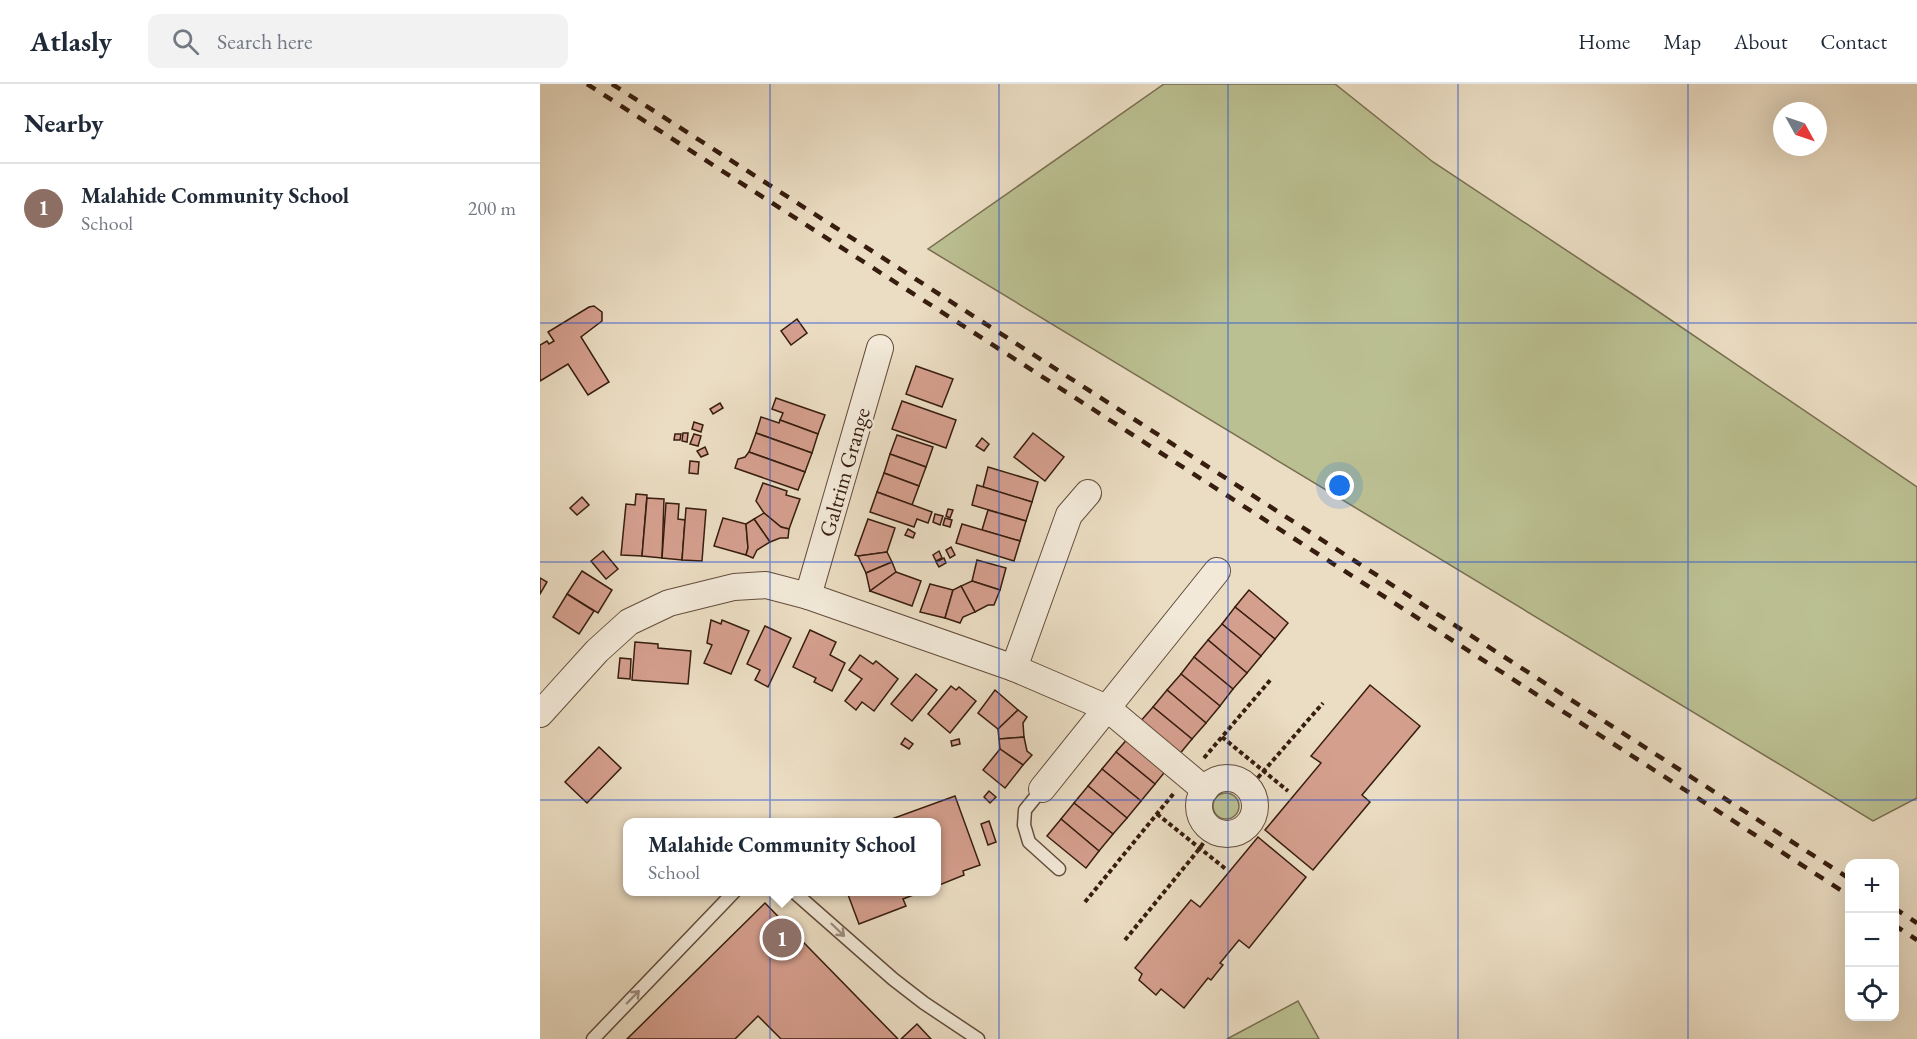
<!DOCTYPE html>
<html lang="en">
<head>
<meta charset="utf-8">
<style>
  body { margin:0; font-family:"EB Garamond",serif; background:#f2f2f3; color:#1f2937 }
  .controls { position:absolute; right:18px; bottom:18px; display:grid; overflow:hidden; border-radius:12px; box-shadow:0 6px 24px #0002 }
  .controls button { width:54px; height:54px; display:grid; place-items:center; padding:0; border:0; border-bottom:2px solid #e0e1e3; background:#fff; color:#1f2937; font:30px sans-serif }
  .compass { position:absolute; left:1233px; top:18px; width:54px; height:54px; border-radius:50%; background:#fff; box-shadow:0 6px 24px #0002; rotate:130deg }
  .you { position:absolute; left:800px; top:402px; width:21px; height:21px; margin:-15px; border:4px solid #fff; border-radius:50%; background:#1a73e8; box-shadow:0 0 0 9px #1a73e833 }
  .badge { display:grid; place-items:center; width:39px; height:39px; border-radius:50%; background:#0b8043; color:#fff; font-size:20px; font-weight:700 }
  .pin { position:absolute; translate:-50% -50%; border:3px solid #fff; box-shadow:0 2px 6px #0006 }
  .popup { position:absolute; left:83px; top:734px; width:318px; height:78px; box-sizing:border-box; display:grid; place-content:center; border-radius:12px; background:#fff; filter:drop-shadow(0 2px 4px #0005); font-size:20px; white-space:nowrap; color:#747a83 }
  .popup b { font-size:22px; color:#1f2937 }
  .popup::after { content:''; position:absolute; left:50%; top:100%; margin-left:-12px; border:12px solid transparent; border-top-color:#fff }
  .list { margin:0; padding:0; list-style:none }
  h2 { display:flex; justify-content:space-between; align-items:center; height:78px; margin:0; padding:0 24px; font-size:26px }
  h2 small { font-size:20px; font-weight:400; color:#747a83 }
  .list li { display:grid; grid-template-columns:39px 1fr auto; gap:18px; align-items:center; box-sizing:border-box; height:90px; padding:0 24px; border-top:2px solid #e0e1e3 }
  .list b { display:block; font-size:22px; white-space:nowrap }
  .list p { margin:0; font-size:20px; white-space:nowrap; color:#747a83 }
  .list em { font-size:20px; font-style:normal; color:#747a83 }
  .icon { flex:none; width:33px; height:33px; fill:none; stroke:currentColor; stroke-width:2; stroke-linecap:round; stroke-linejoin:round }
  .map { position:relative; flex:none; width:1377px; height:955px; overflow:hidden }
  header { display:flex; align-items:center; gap:36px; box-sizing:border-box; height:84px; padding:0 30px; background:#fff; border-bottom:2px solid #e0e1e3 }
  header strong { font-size:28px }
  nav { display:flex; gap:33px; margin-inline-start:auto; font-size:21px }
  .search { width:420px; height:54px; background:#f2f2f3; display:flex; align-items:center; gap:15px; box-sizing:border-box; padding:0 21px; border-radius:12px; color:#747a83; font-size:22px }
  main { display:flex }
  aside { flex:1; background:#fff }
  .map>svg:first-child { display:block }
</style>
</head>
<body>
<header>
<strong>Atlasly</strong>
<div class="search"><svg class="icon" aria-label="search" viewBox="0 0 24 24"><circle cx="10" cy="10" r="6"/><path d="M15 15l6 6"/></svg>Search here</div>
<nav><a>Home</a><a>Map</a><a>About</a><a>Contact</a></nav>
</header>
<main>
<aside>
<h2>Nearby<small></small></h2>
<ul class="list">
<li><span class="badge" style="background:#8d6e63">1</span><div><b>Malahide Community School</b><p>School</p></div><em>200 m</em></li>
</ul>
</aside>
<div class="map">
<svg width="1377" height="955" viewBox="0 0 1377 955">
  <rect width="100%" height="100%" fill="#ebddc3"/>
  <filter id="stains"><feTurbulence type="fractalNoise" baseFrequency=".00333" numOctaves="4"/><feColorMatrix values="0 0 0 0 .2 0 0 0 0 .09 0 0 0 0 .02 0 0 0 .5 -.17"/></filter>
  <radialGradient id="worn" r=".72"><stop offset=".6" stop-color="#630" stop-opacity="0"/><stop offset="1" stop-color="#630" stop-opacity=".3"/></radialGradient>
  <!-- green -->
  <g fill="#bbc092" stroke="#796e50" stroke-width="1.5">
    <path d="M624 0H795L893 78 1097 213 1377 403V714L1333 737 388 165Z"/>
    <circle cx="686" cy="722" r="13"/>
    <path d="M758 917 779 955H687Z"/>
  </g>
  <!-- building -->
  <g fill="#d59f8e" stroke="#371d0f" stroke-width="1.5">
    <path d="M54 222 62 228V237L41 253 69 298 48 311 28 280 0 297V261L7 257 9 260 14 257 8 248 49 223Z"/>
    <path d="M257 235 267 249 251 261 241 247Z"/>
    <path d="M376 282 413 295 402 323 366 310Z"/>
    <path d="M236 314 285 331 278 350 240 336 243 329 232 325Z"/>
    <path d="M362 317 416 336 406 364 352 345Z"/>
    <path d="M180 319 183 324 173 330 170 325Z"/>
    <path d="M221 333 239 339 240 336 278 350 272 369 216 349Z"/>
    <path d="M154 338 163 341 161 348 152 345Z"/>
    <path d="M143 349H148L147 358 142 357Z"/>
    <path d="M216 349 272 369 265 388 209 368Z"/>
    <path d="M493 349 524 373 505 397 474 373Z"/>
    <path d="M135 350H141L140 356H134Z"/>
    <path d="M154 350 161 352 158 362 150 360Z"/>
    <path d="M357 351 393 363 386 383 350 370Z"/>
    <path d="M442 354 449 360 444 367 436 362Z"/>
    <path d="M165 363 168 370 161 373 157 367Z"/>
    <path d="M209 368 265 388 258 406 195 384 198 375 205 373Z"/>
    <path d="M350 370 386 383 379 402 344 389Z"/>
    <path d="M150 377 159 378 158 390 149 389Z"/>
    <path d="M448 383 498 398 492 418 443 403Z"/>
    <path d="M344 389 379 402 372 421 337 408Z"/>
    <path d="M223 399 247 407 246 411 260 415 249 445 241 443 224 429 216 417Z"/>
    <path d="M437 401 492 418 486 437 432 421Z"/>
    <path d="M337 408 392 428 388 439 377 435 374 443 330 428Z"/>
    <path d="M96 410 107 411 102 472 81 471 86 420 95 421Z"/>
    <path d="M42 413 49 421 37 431 30 424Z"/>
    <path d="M107 414 124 415 122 474 102 472Z"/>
    <path d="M126 419 139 420 138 435 145 436 142 476 122 474Z"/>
    <path d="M146 424 166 426 162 477 142 476Z"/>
    <path d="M408 425 413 426 410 434 406 432Z"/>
    <path d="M448 426 486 437 480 457 442 446Z"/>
    <path d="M224 429 241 443 249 445 248 454H240L230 458 214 435Z"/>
    <path d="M395 430 403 432 400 441 393 438Z"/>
    <path d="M183 434 206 440 208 464 206 471 174 462Z"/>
    <path d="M405 434 412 436 410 443 403 441Z"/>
    <path d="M214 435 230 458 217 466 213 474 206 471 208 464 206 440Z"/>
    <path d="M328 435 355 444 347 468 318 472 315 471Z"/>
    <path d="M422 440 480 457 474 477 416 459Z"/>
    <path d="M368 445 375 449 373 454 365 451Z"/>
    <path d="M411 463 415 471 410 474 406 466Z"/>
    <path d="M63 467 78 485 66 495 51 477Z"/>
    <path d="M399 467 402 474 396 477 393 471Z"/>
    <path d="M347 468 352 478 326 489 318 472Z"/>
    <path d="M404 474 406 479 399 483 396 478Z"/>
    <path d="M437 476 466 484 460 506 432 497Z"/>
    <path d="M352 478 356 488 330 507 326 489Z"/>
    <path d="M42 487 72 506 58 529 27 510Z"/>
    <path d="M356 488 381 497 372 522 330 507Z"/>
    <path d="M0 494 7 498 0 510Z"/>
    <path d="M432 497 460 506 454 521H448L435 528 421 502Z"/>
    <path d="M390 500 413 506 405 534 380 528Z"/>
    <path d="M421 502 435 528 423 533 420 539 405 534 413 506Z"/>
    <path d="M709 506 748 539 735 555 695 523Z"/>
    <path d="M27 510 54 527 39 550 13 533Z"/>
    <path d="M695 523 735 555 721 572 682 540Z"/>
    <path d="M171 536 181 540 182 536 209 547 191 590 164 579 172 561 167 559Z"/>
    <path d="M682 540 721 572 707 589 668 556Z"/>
    <path d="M225 542 251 554 228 603 215 596 220 586 207 580Z"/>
    <path d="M270 546 296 558 290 571 305 579 292 607 274 598 276 594 253 583Z"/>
    <path d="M668 556 707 589 693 605 654 573Z"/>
    <path d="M95 558 118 560V564L151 567 148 600 92 596Z"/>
    <path d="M320 571 333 580 336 577 358 595 334 627 322 618 316 626 305 617 322 595 309 586Z"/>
    <path d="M654 573 693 605 680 622 641 590Z"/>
    <path d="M80 574 91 575 90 595 78 594Z"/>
    <path d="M376 590 397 606 372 637 351 620Z"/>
    <path d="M641 590 680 622 666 639 627 606Z"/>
    <path d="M830 601 880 642 822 711 830 718 773 786 725 746 781 679 771 672Z"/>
    <path d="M411 602 416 606 419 603 436 617 410 649 388 630Z"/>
    <path d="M455 606 478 626 458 645 438 629Z"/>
    <path d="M627 606 666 639 652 655 613 623Z"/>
    <path d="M613 623 652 655 638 672 599 639Z"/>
    <path d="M478 626 487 633 483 639 484 653 459 655 458 645Z"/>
    <path d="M590 652 628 684 615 700 576 668Z"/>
    <path d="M484 653 487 667 492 671 483 681 460 665 459 655Z"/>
    <path d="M365 654 373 660 369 665 361 660Z"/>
    <path d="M419 655 420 660 412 662 411 657Z"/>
    <path d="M59 663 81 684 47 719 25 698Z"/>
    <path d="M460 665 483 681 465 704 443 686Z"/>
    <path d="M576 668 615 700 601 717 562 685Z"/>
    <path d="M562 685 601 717 587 734 548 702Z"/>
    <path d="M548 702 587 734 573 750 534 719Z"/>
    <path d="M449 707 456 713 450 719 444 713Z"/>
    <path d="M415 712 440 781 423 787 424 791 397 802V738H347L346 737Z"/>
    <path d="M534 719 573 750 559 767 521 735Z"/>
    <path d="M521 735 559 767 546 784 507 752Z"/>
    <path d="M449 737 456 758 448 761 441 740Z"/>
    <path d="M718 753 766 793 709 864 699 856 680 879 683 881 671 896 668 894 644 924 621 905 616 911 599 896 602 890 595 884 651 816 660 823Z"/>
    <path d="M307 808H381L363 815 366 822 319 840Z"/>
    <path d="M225 819 358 955H241L218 932 195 955H87Z"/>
    <path d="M377 940 391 955H361Z"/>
  </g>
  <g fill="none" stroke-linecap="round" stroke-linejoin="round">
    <defs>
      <g id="service">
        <path d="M502 705 485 726 484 741 489 758 519 785"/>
        <path d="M254 808 353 895 384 919 438 955"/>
        <path d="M53 955 194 808"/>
      </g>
      <g id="minor">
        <path d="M268 512 340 264"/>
        <path d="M474 584 529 431 548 409"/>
        <path d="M0 630 57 567 89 538 129 519 194 503 226 501 268 512 474 584 567 624 665 706"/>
        <circle cx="687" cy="722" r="28"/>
        <path d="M502 705 677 487"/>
      </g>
    </defs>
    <!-- service casing -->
    <use href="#service" stroke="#644d3c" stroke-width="15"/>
    <!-- minor casing -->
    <use href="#minor" stroke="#644d3c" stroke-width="28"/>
    <!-- path -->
    <g stroke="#371d0f" stroke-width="4" stroke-dasharray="4.5 3" stroke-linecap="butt">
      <path d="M682 653 748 707"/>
      <path d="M664 674 732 594"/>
      <path d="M708 705 783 619"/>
      <path d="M617 730 687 786"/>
      <path d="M545 818 634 709"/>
      <path d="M585 856 660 764 672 746"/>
    </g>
    <!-- service -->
    <use href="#service" stroke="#f2e9d8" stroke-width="12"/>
    <!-- minor -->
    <use href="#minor" stroke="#f2e9d8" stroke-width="26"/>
    <!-- rail -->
    <g stroke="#371d0f" stroke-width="4.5" stroke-dasharray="10 10" stroke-linecap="butt">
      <path d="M47 0 1310 812"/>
      <path d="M72 0 1310 795"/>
      <path d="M1354 824 1377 839"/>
      <path d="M1354 841 1377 856"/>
    </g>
  </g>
  <!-- one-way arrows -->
  <defs><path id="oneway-shaft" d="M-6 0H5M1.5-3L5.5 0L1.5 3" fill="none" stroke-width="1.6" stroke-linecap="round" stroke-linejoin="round" transform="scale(1.5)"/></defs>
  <g stroke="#9e8d7e">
    <use href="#oneway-shaft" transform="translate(298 846) rotate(44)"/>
    <use href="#oneway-shaft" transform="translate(93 913) rotate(-46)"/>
  </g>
  <!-- grid -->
  <path fill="none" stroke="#1d4ed8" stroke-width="1.5" stroke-opacity="0.55" d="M230 0V955M459 0V955M688 0V955M918 0V955M1148 0V955M0 239H1377M0 478H1377M0 716H1377"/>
  <g text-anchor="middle" stroke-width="5" stroke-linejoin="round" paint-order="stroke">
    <!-- street labels -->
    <g font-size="22" fill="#371d0f" stroke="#f2e9d8">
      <text transform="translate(304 388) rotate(-74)" y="8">Galtrim Grange</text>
    </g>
  </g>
  <rect width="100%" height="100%" filter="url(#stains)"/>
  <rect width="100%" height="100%" fill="url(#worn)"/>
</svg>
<div class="controls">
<button>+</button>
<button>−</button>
<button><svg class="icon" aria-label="locate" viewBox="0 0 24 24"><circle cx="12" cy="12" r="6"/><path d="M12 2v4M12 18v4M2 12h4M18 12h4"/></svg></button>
</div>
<svg class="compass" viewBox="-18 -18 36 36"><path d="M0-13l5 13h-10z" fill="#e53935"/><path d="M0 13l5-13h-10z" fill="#747a83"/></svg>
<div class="you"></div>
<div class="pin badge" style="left:242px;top:854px;background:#8d6e63">1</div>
<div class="popup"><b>Malahide Community School</b>School</div>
</div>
</main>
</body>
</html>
